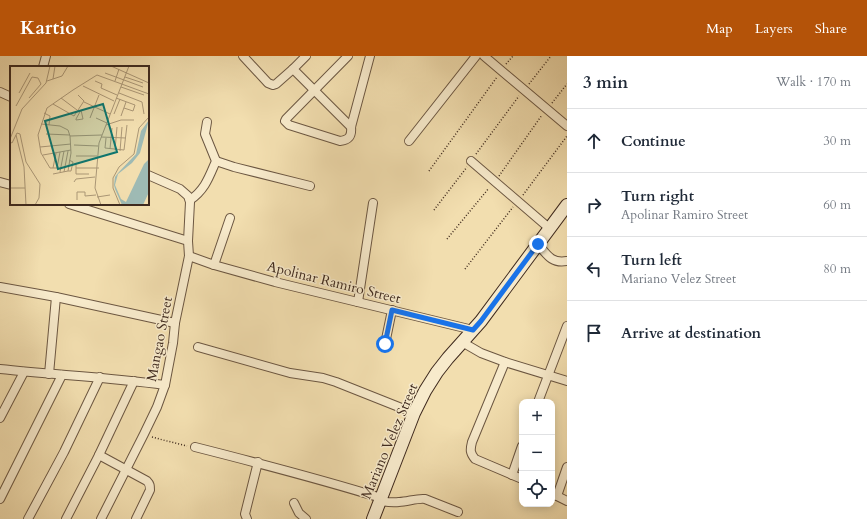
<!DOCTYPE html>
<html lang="en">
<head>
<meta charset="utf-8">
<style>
  body { margin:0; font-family:Cardo,serif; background:#f6f6f7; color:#1f2937 }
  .controls { position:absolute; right:12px; bottom:12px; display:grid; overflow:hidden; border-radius:8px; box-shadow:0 2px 10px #0003 }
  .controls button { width:36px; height:36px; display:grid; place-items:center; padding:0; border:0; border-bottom:1px solid #e0e1e3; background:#fff; color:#1f2937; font:20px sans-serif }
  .stop { position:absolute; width:12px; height:12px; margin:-9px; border:3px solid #1a73e8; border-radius:50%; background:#fff }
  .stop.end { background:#1a73e8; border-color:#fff; box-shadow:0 1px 4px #0008 }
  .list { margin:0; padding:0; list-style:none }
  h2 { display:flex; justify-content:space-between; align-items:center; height:52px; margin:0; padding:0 16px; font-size:17px }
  h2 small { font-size:13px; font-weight:400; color:#747a83 }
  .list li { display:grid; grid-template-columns:26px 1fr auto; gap:12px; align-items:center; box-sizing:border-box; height:64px; padding:0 16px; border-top:1px solid #e0e1e3 }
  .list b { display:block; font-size:15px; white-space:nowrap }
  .list p { margin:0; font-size:13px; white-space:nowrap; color:#747a83 }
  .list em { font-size:13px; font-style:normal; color:#747a83 }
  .icon { flex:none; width:22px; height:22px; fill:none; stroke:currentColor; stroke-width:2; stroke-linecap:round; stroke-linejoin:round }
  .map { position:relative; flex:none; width:567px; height:463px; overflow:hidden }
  header { display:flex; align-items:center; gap:24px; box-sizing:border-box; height:56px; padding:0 20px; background:#b45309; color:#fff }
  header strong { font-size:19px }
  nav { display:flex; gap:22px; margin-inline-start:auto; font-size:14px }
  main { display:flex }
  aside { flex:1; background:#fff }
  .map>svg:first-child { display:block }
</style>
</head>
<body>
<header>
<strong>Kartio</strong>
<nav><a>Map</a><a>Layers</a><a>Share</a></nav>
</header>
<main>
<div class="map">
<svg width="567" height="463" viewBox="0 0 567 463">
  <rect width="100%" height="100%" fill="#f2deaf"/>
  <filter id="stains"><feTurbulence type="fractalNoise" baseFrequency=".005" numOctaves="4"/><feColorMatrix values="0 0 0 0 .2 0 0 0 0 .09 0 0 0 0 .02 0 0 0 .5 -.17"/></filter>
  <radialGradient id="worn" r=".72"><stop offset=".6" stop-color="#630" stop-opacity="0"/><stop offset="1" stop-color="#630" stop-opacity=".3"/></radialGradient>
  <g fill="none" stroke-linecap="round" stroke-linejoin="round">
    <defs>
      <g id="street">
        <path d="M243 0 268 27 273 29 276 28 293 13 306 0"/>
        <path d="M348 0 286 63 285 65 289 69 340 85C349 84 352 80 351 71L370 0"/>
        <path d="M484 0 567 70"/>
        <path d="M43 11 46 0"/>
        <path d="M293 13 351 71"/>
        <path d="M0 36 11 41"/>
        <path d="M409 85 476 0"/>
        <path d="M216 105 234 111 310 130"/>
        <path d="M471 105 549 172"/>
        <path d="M0 126 11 129"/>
        <path d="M190 144C205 134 209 121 216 105L205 78 207 66"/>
        <path d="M69 148 188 185"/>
        <path d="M538 188C547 199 552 208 567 205"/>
        <path d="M189 200 214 209 275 226 473 274"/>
        <path d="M214 209 230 162"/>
        <path d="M0 231 56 241 175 267"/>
        <path d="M358 246 373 147"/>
        <path d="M462 286 481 297 505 306 567 325"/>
        <path d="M385 288 392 254"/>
        <path d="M198 291 290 317 323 322 336 326 414 357"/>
        <path d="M505 306 472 386C470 394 470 397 475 403L522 423"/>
        <path d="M0 313C55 319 110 321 165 329"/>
        <path d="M49 318 56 241"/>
        <path d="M538 346 567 270"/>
        <path d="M0 362 24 316"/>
        <path d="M195 391C258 407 320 423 381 442"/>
        <path d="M99 399 147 425C150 428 150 430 150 434L136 463"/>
        <path d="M512 419 522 390"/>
        <path d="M553 438 567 445"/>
        <path d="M557 440 567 411"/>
        <path d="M0 443 62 319"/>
        <path d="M380 445C387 446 392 447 399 446 407 446 417 442 425 443L458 456"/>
        <path d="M294 447 299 457 306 463"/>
        <path d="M28 463 64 396 100 321"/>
        <path d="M66 463 99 399 134 325"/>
        <path d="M101 463 144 378 157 351 165 329 173 287 175 267 189 200 188 185 190 146 188 140 180 133 148 119"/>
        <path d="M247 463 245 458 258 406"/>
      </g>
      <path id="secondary" d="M373 463 414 357 425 335 437 316 448 302 481 265 567 149"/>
    </defs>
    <!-- street casing -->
    <use href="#street" stroke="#6c5742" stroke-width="10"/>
    <!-- secondary casing -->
    <use href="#secondary" stroke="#3f2a1e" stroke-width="14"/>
    <!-- path -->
    <g stroke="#3f2a1e" stroke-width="1.5" stroke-dasharray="1 2" stroke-linecap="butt">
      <path d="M506 8 513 0"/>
      <path d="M529 28 551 0"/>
      <path d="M552 47 567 28"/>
      <path d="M476 98 519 40"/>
      <path d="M429 115 497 21"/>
      <path d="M499 120 542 59"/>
      <path d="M523 139 567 80"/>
      <path d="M434 154 467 111"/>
      <path d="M447 183 489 132"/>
      <path d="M465 213 513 151"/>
      <path d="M152 381 163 384 187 390"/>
    </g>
    <!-- street -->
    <use href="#street" stroke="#f7eacb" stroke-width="8"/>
    <!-- secondary -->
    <use href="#secondary" stroke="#f7eacb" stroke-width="12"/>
  </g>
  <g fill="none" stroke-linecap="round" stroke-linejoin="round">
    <!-- route -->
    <path stroke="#1a73e8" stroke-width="5" d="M385 288 392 254 473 274 481 265 538 188"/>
  </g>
  <g text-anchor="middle" stroke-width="3" stroke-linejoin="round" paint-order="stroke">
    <!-- street labels -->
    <g font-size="14" fill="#3f2a1e" stroke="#f7eacb">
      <text transform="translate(334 226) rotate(14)" y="5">Apolinar Ramiro Street</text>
      <text transform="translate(159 283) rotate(-79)" y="5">Mangao Street</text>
      <text transform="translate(389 385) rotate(-67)" y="5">Mariano Velez Street</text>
    </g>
  </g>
  <!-- overview -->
  <g transform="translate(10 10)">
    <rect width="139" height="139" fill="#f2deaf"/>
    <path d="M139 54 130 87 122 97 108 108 105 119 111 133 116 136 134 98 139 93V126L133 139H112L105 123 104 119 105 111 108 107 126 88 131 65Z" fill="#9ebab4"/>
    <path fill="none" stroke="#aa9675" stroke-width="1" d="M101 0 139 17M95 7 133 21M115 11 133 17M43 13 45 0M37 15 52 10 58 0M85 15 92 18 91 22 107 29M105 15 109 3M73 20 104 35M111 21 134 29M9 27 20 7M109 27 132 36 134 48M19 32 31 18 28 12 22 11M51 32 67 44M106 32 125 39 123 45 114 42M74 36 100 48M43 38 64 50 74 35 68 29M6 40 22 11M71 44 73 53 66 54V53ZM34 47 40 50 39 59M104 48 110 33M111 50 116 36M80 52 89 29M86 52 97 57M31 58 50 60 58 64 60 70 61 87 58 105 43 108M96 59 111 54H124M36 68 60 69M6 69 14 101 16 139M60 70 92 69M91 71 116 72M96 72 95 82 114 84 117 59M0 73 12 43 36 17 40 0M0 76 2 77 7 67 10 68 16 96 30 118 29 132 25 139M64 79 88 80M30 81 61 78M100 83 102 62M105 84 107 61M110 85 112 61M50 86 47 102H40L31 87 28 69 37 42 63 24 87 9 139 28M33 89 61 84M66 90H87M66 98V108H79M43 102 46 87M66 102H89M58 105H61L63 96 59 94M50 106 54 85M54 106 58 85M64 116 66 113 85 111M0 122H15M87 131 100 129M67 134V126H75V130L86 129M91 139 85 122 89 77 119 0M110 139 103 122V112L109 101 124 88 129 62 139 51"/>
    <path fill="#0f766e" fill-opacity="0.15" stroke="#0f766e" stroke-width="2" d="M93 38 107 86 48 103 35 55Z"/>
    <rect width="139" height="139" fill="none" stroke="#3f2a1e" stroke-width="2"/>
  </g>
  <rect width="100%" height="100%" filter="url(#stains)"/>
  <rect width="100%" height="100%" fill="url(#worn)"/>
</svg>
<div class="controls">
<button>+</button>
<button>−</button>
<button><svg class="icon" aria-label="locate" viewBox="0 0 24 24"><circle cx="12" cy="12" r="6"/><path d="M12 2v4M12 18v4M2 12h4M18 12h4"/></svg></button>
</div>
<div class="stop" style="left:385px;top:288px"></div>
<div class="stop end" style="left:538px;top:188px"></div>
</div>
<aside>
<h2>3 min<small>Walk · 170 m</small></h2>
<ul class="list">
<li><svg class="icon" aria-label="ahead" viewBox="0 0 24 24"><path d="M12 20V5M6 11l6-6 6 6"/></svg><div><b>Continue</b></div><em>30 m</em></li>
<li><svg class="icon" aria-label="right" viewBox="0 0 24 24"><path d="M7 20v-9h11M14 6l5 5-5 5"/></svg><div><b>Turn right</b><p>Apolinar Ramiro Street</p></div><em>60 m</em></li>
<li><svg class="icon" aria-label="left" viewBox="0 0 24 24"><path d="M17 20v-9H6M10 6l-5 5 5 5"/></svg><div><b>Turn left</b><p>Mariano Velez Street</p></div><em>80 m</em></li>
<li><svg class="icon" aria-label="arrive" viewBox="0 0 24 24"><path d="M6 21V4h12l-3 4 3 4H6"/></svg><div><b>Arrive at destination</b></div></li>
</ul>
</aside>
</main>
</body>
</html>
